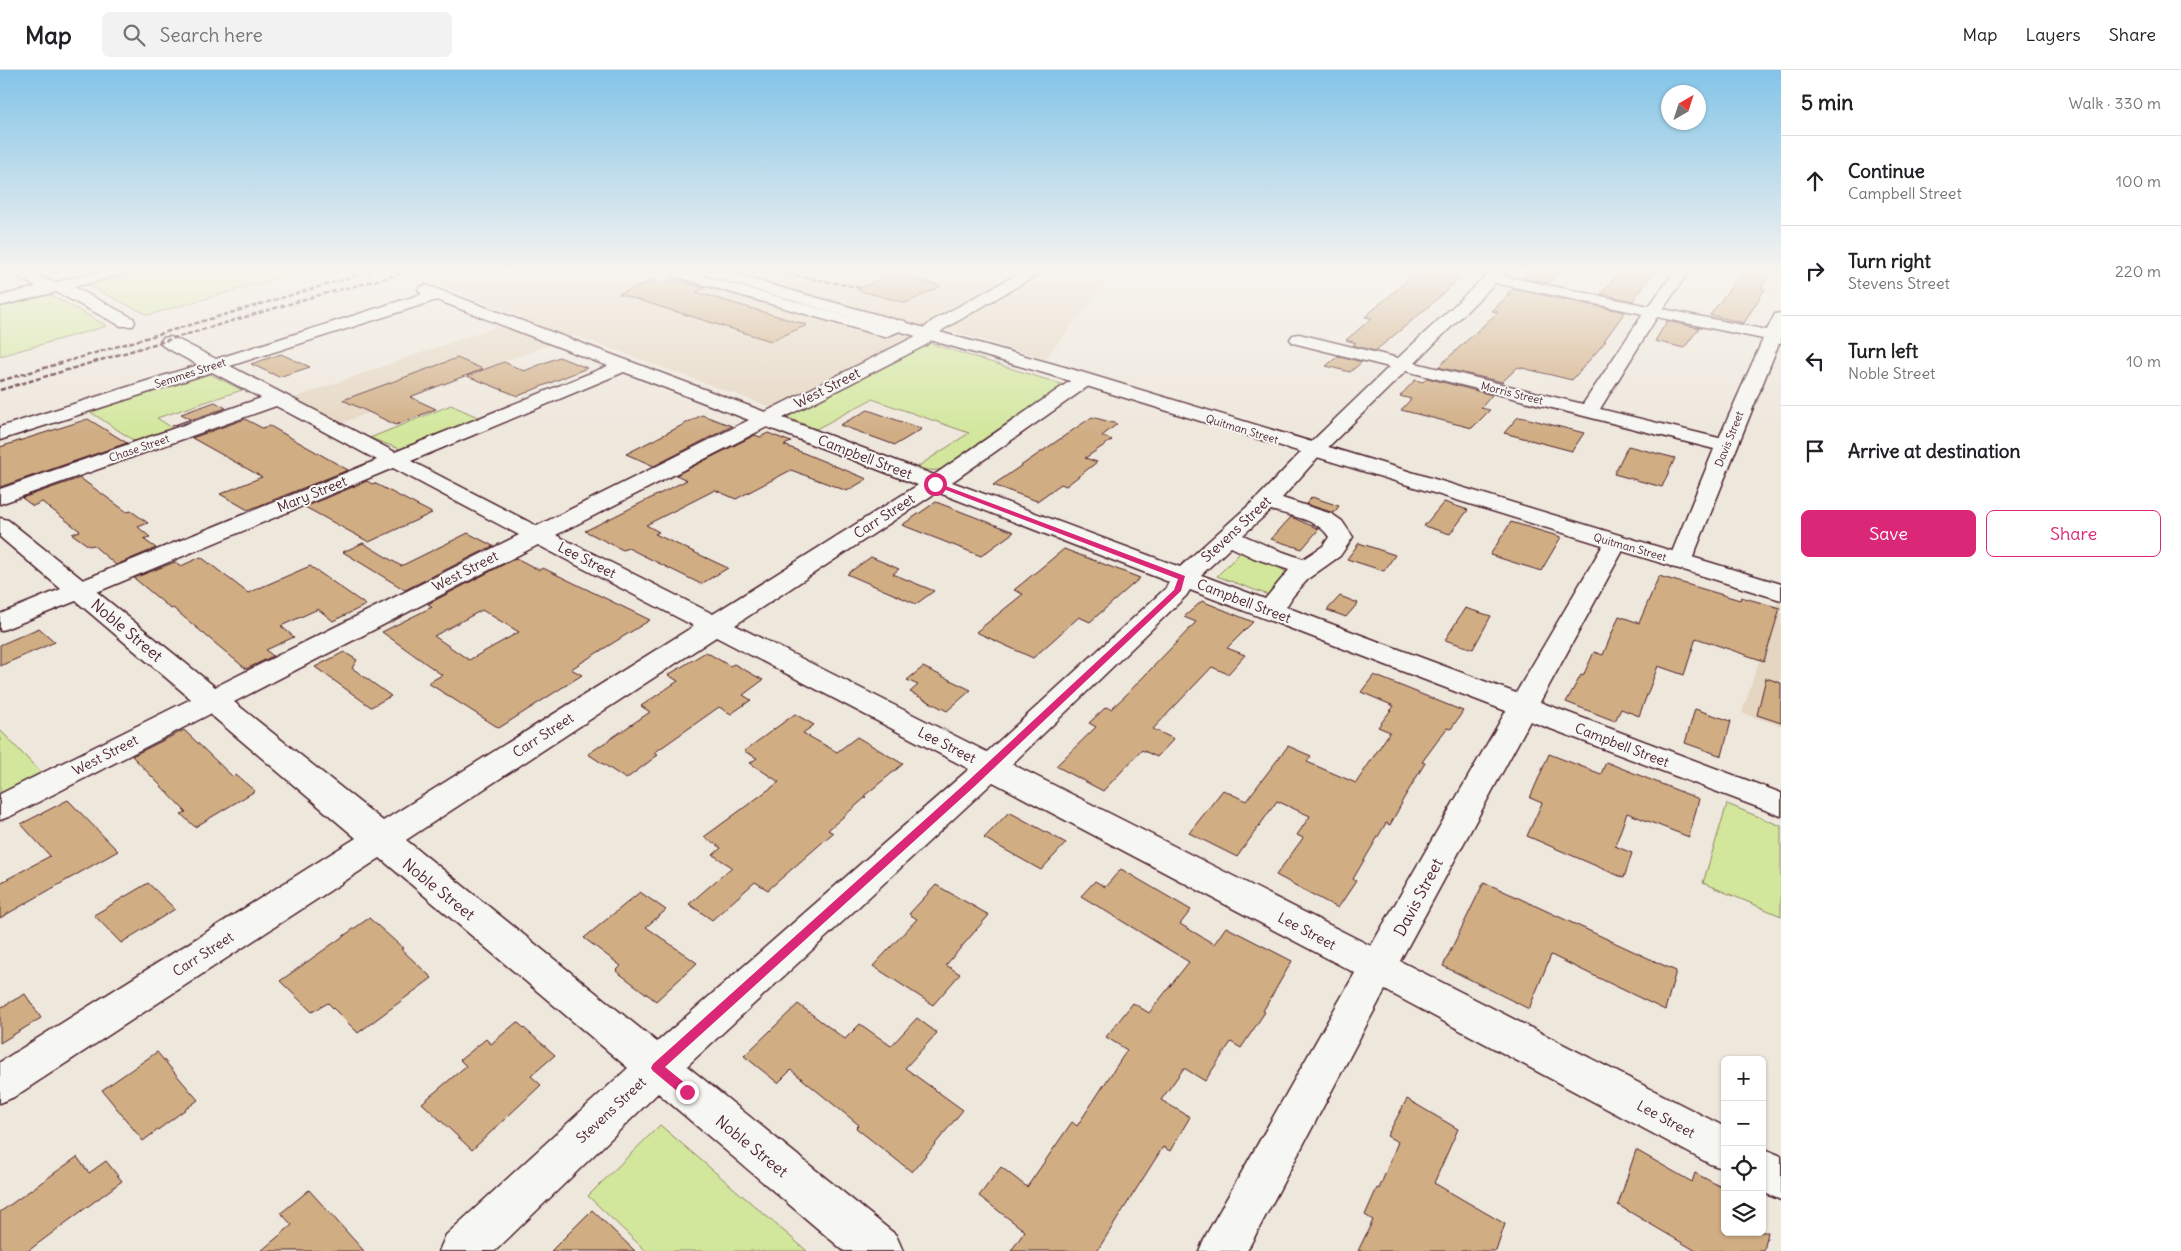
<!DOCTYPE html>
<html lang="en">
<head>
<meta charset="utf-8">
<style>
  body { margin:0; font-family:Delius,sans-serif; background:#f2f2f2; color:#202124 }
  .controls { position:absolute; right:15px; bottom:15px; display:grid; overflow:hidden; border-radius:8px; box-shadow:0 1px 4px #0004 }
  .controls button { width:45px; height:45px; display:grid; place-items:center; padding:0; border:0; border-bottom:1px solid #e0e0e0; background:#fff; color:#202124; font:25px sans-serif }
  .compass { position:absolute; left:1661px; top:15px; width:45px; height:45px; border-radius:50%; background:#fff; box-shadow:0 1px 4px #0004; rotate:39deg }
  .stop { position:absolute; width:15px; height:15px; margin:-11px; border:4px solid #db2777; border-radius:50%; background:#fff }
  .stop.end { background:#db2777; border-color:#fff; box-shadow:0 1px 5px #0008 }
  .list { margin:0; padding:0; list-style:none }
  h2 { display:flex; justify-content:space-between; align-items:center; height:65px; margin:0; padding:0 20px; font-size:21px }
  h2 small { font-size:16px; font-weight:400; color:#757577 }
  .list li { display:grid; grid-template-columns:32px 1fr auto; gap:15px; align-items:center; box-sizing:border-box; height:90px; padding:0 20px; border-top:1px solid #e0e0e0 }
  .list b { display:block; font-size:19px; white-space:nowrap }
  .list p { margin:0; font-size:16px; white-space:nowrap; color:#757577 }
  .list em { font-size:16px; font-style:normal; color:#757577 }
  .actions { display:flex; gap:10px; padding:15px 20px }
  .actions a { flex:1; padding:11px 0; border:1px solid #db2777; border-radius:8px; text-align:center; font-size:18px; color:#db2777 }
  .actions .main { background:#db2777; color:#fff }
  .icon { flex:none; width:28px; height:28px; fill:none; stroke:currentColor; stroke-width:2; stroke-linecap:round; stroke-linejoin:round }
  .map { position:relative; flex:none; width:1781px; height:1181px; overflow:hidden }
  header { display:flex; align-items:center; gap:30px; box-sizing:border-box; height:70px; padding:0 25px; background:#fff; border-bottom:1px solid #e0e0e0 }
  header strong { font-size:24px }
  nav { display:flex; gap:28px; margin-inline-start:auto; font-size:18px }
  .search { width:350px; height:45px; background:#f2f2f2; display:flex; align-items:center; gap:12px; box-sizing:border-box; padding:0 18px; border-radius:8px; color:#757577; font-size:19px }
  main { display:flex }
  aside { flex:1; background:#fff }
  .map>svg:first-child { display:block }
</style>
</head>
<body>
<header>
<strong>Map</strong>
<div class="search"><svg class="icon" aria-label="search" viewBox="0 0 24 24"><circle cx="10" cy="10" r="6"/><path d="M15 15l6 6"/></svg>Search here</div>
<nav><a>Map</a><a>Layers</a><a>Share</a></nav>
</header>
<main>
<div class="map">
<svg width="1781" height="1181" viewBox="0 0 1781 1181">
  <rect width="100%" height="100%" fill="#eee7dc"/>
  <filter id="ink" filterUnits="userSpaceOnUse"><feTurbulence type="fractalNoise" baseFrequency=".02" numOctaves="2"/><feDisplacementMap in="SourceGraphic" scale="10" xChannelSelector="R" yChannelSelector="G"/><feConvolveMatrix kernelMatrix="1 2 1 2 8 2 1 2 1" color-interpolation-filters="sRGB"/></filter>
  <g filter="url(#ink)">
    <!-- built -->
    <g fill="#e5d6c1">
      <path d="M402 200H1116L1045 289 943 258 776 339 574 265 339 354 291 329 522 247Z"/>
      <path d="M1778 532 1781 533V656L1742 643Z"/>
    </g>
    <!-- green -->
    <g fill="#d2e79c" stroke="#8e8364">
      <path d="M140 200H306L148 245 85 214Z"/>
      <path d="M49 224 107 256 0 286V236Z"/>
      <path d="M926 272 1064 315 947 397C935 402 929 401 917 397L969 363 872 329 816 359 786 347Z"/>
      <path d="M210 304 242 320 157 348 177 361 139 374 86 339 194 305Z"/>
      <path d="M451 335 482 349 407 380 400 379 370 368Z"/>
      <path d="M1245 478 1267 489 1286 502 1285 508 1271 526 1217 506Z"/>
      <path d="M0 660 45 707 0 730Z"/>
      <path d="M1727 734 1781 756V846L1703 813Z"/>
      <path d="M660 1055 807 1181H646L588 1126Z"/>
    </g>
    <!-- building -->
    <g fill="#d0ad83" stroke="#4a1f2b" fill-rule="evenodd">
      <path d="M1419 200 1461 207 1426 239 1375 281 1353 275 1356 273 1346 270 1372 248 1365 247Z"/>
      <path d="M1532 200H1560L1548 213 1523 208Z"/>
      <path d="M1621 200H1656L1633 231 1601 224Z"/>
      <path d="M1744 200H1772L1761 219H1765L1744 253 1710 245Z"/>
      <path d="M892 203 941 216 906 233 857 220Z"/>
      <path d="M673 209 705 218 696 222 807 255 771 271 619 224 655 210 664 212Z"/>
      <path d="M1513 219 1625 242 1604 271H1606L1572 310 1518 297 1502 312 1438 297 1498 242 1492 241 1510 224H1507Z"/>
      <path d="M1667 251 1699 258 1684 278 1655 271Z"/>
      <path d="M281 284 310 297 279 307 251 294Z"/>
      <path d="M1338 286 1362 292 1350 302 1326 296Z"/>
      <path d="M559 287 587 298 518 326 467 306 504 292 524 301Z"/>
      <path d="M457 288 483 299 410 327 436 339 396 355 343 330Z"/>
      <path d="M1427 308 1492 325 1481 338 1490 340 1472 358 1401 340 1411 329 1400 326 1415 310 1423 312Z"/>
      <path d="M215 332 226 338 172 356 191 349 181 344Z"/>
      <path d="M868 340 922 359 895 375 840 355Z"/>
      <path d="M702 345 732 356 654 396 626 384Z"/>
      <path d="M1092 347 1117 354 1102 366 1112 370 1085 388 1097 392 1066 416 1061 414 1037 431 993 415Z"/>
      <path d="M1518 347 1525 348 1584 363 1572 381 1504 363Z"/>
      <path d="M88 349 127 373 0 417V377Z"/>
      <path d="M245 349 262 358 270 356 348 400 248 440 220 424 262 407 192 368Z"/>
      <path d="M768 363 791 372 784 375 867 409 847 421 791 400 736 429 715 420 646 455 659 462 655 464 728 498 701 514 628 478 623 480 585 461 687 410 676 405 755 365 760 367Z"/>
      <path d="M1628 376 1675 388 1662 417 1614 404Z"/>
      <path d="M80 408 127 442 131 441 148 453 138 457 150 467 143 469 156 478 116 495 93 475 89 476 72 464 80 461 42 432 33 436 22 428Z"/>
      <path d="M367 411 372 414 374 413 432 443 369 472 305 437Z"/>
      <path d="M1312 427 1339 436 1334 443 1306 434Z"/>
      <path d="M936 432 1014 462 981 486 902 455Z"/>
      <path d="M1444 432 1468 440 1450 464 1424 456Z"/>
      <path d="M1291 447 1319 459 1302 479 1271 469Z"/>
      <path d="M1511 452 1561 467 1541 501 1490 485Z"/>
      <path d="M468 463 493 476 405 520 343 482 363 473 401 496Z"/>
      <path d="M1359 473 1395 485 1384 501 1347 489Z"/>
      <path d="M1064 479 1140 508 1090 552 1079 547 1033 588 976 562 1023 524 1014 520Z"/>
      <path d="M201 487 248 523 310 496 366 535 333 551 318 539 281 556 294 567 266 580 273 586 246 599 173 538 171 539 134 508 175 492 181 496Z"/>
      <path d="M871 487 899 499 893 504 934 521 916 534 847 504Z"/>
      <path d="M516 488 539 500 543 498 650 550 571 599 582 605 499 658 428 613 442 605 382 562 432 537 428 534ZM482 540 519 562 469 590 434 566Z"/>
      <path d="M1659 506 1740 530 1741 527 1780 538 1764 591 1696 568 1684 605 1658 596 1639 646 1621 639 1615 651 1566 632 1581 605 1583 606 1594 582 1603 585 1619 546 1639 553Z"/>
      <path d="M1340 526 1358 533 1346 547 1327 540Z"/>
      <path d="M1202 531 1253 552 1227 578 1245 585 1228 604 1212 597 1153 659 1174 669 1157 687 1142 680 1103 721 1056 696 1096 657 1089 653 1106 637 1111 639 1125 626 1196 552 1184 547Z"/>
      <path d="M1465 538 1491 546 1473 579 1445 570Z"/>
      <path d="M39 558 55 572 0 596V575Z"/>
      <path d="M344 582 357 590 352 598 391 626 371 637 315 597Z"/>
      <path d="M706 582 730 596 734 594 763 610 743 625 751 630 731 644 719 637 654 683 658 685 626 709 588 684 650 642 641 636 678 611 668 605Z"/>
      <path d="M923 597 971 620 947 641 910 622 918 615 907 610Z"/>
      <path d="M1374 605 1463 641 1451 659 1447 658 1422 692 1425 693 1401 733H1402L1390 755 1386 753 1353 809 1356 811 1338 838 1276 805 1303 768 1297 765 1310 746 1277 731 1237 787 1189 763 1223 720 1246 731 1288 676 1311 686 1307 692 1356 713 1390 662 1378 657 1394 636 1361 622Z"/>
      <path d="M1766 608 1781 613V653L1757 645Z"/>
      <path d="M1695 639 1731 651 1722 686 1685 673Z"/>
      <path d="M795 644 814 655 803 663 837 682 857 667 903 694 864 726 866 727 828 760 833 763 768 820 755 812 712 850 689 834 732 797 713 785 721 778 704 767 779 712 750 693 757 688 744 681Z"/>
      <path d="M184 660 233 707 236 705 255 721 195 757 181 744 186 742 132 686Z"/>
      <path d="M1549 684 1601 704 1606 692 1699 729 1689 767 1627 743 1615 776 1632 783 1624 808 1527 766 1542 733 1530 728Z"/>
      <path d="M68 730 118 781 0 848V813L50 786 21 754Z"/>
      <path d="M1009 742 1066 773 1041 800 984 768Z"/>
      <path d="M1121 799 1191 840 1180 854 1214 874 1226 857 1292 891 1263 941 1265 942 1241 978 1231 972 1205 1011 1184 998 1161 1030 1190 1047 1170 1081 1163 1077 1097 1181H1011L1025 1161 979 1126 1001 1097 1027 1117 1072 1052 1077 1056 1127 980 1106 967 1133 933 1149 943 1189 892 1081 826 1095 811 1105 817Z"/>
      <path d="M1484 812 1676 901 1665 940 1551 885 1529 939 1443 896Z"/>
      <path d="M148 813 175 839 121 873 94 845Z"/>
      <path d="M936 815 989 845 946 895 960 904 933 935 873 896 917 849 909 844Z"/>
      <path d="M640 822 666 840 646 857 697 893 656 931 616 901 621 896 584 868Z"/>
      <path d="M369 848 403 878 401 879 432 908 358 963 328 933 312 942 280 911Z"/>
      <path d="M25 924 41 948 0 973V938Z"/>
      <path d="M798 934 845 969 860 954 891 976 917 948 937 963 905 998 963 1040 912 1102 856 1058 859 1055 791 1000 778 1013 744 986Z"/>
      <path d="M517 952 555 985 531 1006 541 1015 472 1080 422 1033 466 996 460 990 486 969 491 974Z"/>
      <path d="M157 982 198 1030 143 1071 102 1020Z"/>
      <path d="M1407 1029 1458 1059 1434 1113 1505 1154 1496 1181H1358L1373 1150 1365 1145 1377 1118 1379 1119 1398 1072 1387 1066Z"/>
      <path d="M1636 1080 1692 1112 1695 1103 1725 1119V1162H1768L1764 1181H1696L1618 1135Z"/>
      <path d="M77 1087 89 1103 106 1091 122 1111 28 1181H0V1142Z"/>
      <path d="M309 1120 364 1181H261L292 1155 281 1143Z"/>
      <path d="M592 1140 635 1181H551Z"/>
    </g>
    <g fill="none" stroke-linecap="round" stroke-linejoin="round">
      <defs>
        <g id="minor">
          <path d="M9 200C32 198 37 209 56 212L106 200H130L128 203 74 217 133 248 135 252 133 256H121L56 222 0 236V226L36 217 12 203Z"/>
          <path d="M680 200H700L697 204 883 256 899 250 905 251 907 255 905 259 885 267 677 207 674 204Z"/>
          <path d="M1025 200H1043L1040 203 944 259 926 275 783 348 934 405 1076 307 1083 305 1090 307 1092 311 1090 315 952 412 1180 497 1259 426 1306 377 1389 297 1293 273 1290 269 1293 265 1299 264 1398 288 1492 200H1507L1503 206 1649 236 1676 200H1690L1663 239 1767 260 1775 244 1781 243V273H1779L1689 497 1680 499 1671 497 1668 492 1714 379 1406 301 1320 385 1282 428 1332 444 1342 451 1353 467 1340 486 1309 508 1293 526 1286 537 1516 623 1607 468 1615 466 1623 468 1627 473 1540 632 1781 723V746L1530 651 1400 891 1725 1057V1099L1710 1094 1385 920 1247 1181H1199L1206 1165 1355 903 993 712 687 996 896 1165 903 1181H844L658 1023 495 1181H439L446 1165 628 998 380 788 14 1027 0 1033V992L356 768 210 644 11 746 0 750V724L191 629 76 531 0 561V544L61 519 0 467V448L8 450 83 510 377 390 276 336 0 434V419L261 328 212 302 0 370V357L198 295 163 276 160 272 163 268 169 267 175 268 216 289 422 224 418 220 420 217 426 215 765 342 914 267 932 251ZM1495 213 1643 244 1583 334 1415 293ZM437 230 608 296 395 382 230 296ZM1657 247 1763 269 1719 368 1600 339ZM624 302 749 350 537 456 411 391ZM767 357 918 415 713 544 556 465ZM393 398 519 465 215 617 97 522ZM937 422 1169 512 1166 518 987 682 735 555ZM1271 440C1290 446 1318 449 1329 467L1323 476 1303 489 1272 478 1243 465ZM538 475 694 556 383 751 234 632ZM1231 477 1254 488 1289 500 1265 529 1201 505ZM1190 520 1506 641 1371 876 1012 694 1186 526ZM716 567 969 699 657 972 406 770Z"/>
          <path d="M1762 1078 1781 1086V1130L1762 1122Z"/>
        </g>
        <path id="major" d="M695 200H718L1068 298 1781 514V530L1054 306 698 203Z"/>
      </defs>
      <!-- minor casing -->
      <use href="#minor" stroke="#4a1f2b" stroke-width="3"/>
      <!-- major casing -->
      <use href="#major" stroke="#4a1f2b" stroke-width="3"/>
      <!-- minor -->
      <use href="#minor" fill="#f6f6f2" fill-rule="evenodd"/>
      <!-- major -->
      <use href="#major" fill="#f6f6f2" fill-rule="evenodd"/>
      <!-- rail -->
      <g stroke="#4a1f2b" stroke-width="2.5" stroke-dasharray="5 2.5" stroke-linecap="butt">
        <path d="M744 200 794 205 861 218"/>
        <path d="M0 311 376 200"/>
        <path d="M0 320 319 225 417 200"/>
      </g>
    </g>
  </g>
  <!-- sky -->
  <linearGradient id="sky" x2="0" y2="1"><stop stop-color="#83c4e8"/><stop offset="0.55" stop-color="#f7f4ef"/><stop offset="1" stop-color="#f7f4ef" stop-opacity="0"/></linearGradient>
  <rect width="1781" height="365" fill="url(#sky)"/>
  <!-- route -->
  <path fill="#db2777" d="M935 412 1185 506 1181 521 975 716 665 997 691 1018 693 1022 691 1026 687 1028 683 1026 653 1001 651 998 653 994 968 711 1174 520 1178 509 933 415 932 414Z"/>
  <g text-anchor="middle" stroke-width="4" stroke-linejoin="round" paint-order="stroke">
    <!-- far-street labels -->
    <g font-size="11" fill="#4a1f2b" stroke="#f6f6f2">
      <text transform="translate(190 303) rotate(-18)" y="4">Semmes Street</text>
      <text transform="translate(1512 323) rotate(14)" y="4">Morris Street</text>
      <text transform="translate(1242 359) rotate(17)" y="4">Quitman Street</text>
      <text transform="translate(1729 369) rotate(-68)" y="4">Davis Street</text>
      <text transform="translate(139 378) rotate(-19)" y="4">Chase Street</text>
      <text transform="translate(1630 477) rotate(16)" y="4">Quitman Street</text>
    </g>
    <!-- street labels -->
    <g font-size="14" fill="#4a1f2b" stroke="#f6f6f2">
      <text transform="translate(827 318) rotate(-27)" y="5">West Street</text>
      <text transform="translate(865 387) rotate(21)" y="5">Campbell Street</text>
      <text transform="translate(312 424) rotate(-22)" y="5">Mary Street</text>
      <text transform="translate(884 446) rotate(-33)" y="5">Carr Street</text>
      <text transform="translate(1236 459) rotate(-43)" y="5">Stevens Street</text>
      <text transform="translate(587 490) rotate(27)" y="5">Lee Street</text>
      <text transform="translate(465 501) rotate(-27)" y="5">West Street</text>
      <text transform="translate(1244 531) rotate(21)" y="5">Campbell Street</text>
      <text transform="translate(543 665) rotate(-33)" y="5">Carr Street</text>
      <text transform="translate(947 675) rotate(27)" y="5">Lee Street</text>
      <text transform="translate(1622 675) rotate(21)" y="5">Campbell Street</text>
      <text transform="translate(105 685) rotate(-27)" y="5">West Street</text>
      <text transform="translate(1307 861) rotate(28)" y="5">Lee Street</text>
      <text transform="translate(203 884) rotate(-33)" y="5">Carr Street</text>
      <text transform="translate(611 1040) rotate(-43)" y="5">Stevens Street</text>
      <text transform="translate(1666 1049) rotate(28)" y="5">Lee Street</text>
    </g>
    <!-- near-street labels -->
    <g font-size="16" fill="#4a1f2b" stroke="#f6f6f2">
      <text transform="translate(127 560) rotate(40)" y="6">Noble Street</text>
      <text transform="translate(439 819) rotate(39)" y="6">Noble Street</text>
      <text transform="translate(1418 827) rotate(-62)" y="6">Davis Street</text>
      <text transform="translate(752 1076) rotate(39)" y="6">Noble Street</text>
    </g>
  </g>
</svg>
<div class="controls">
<button>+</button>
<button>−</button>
<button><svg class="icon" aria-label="locate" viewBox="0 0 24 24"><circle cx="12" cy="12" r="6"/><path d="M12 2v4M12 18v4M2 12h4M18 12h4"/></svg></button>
<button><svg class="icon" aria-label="layers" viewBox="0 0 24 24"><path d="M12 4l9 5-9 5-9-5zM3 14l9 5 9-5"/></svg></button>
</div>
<svg class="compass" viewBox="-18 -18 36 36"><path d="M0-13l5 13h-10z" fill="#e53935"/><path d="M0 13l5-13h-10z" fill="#757577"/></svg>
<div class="stop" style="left:935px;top:414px"></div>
<div class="stop end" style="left:687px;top:1022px"></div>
</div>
<aside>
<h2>5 min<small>Walk · 330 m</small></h2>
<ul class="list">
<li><svg class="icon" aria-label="ahead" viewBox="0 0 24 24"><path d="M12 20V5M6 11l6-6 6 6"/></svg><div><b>Continue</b><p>Campbell Street</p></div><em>100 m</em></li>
<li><svg class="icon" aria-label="right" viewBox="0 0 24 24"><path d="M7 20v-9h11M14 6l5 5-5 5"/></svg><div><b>Turn right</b><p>Stevens Street</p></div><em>220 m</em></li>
<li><svg class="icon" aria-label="left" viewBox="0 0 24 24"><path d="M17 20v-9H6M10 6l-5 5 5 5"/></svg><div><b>Turn left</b><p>Noble Street</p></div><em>10 m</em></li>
<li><svg class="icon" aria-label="arrive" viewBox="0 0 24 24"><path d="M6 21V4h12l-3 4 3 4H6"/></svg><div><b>Arrive at destination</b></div></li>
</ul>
<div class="actions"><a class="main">Save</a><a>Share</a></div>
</aside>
</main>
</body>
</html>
